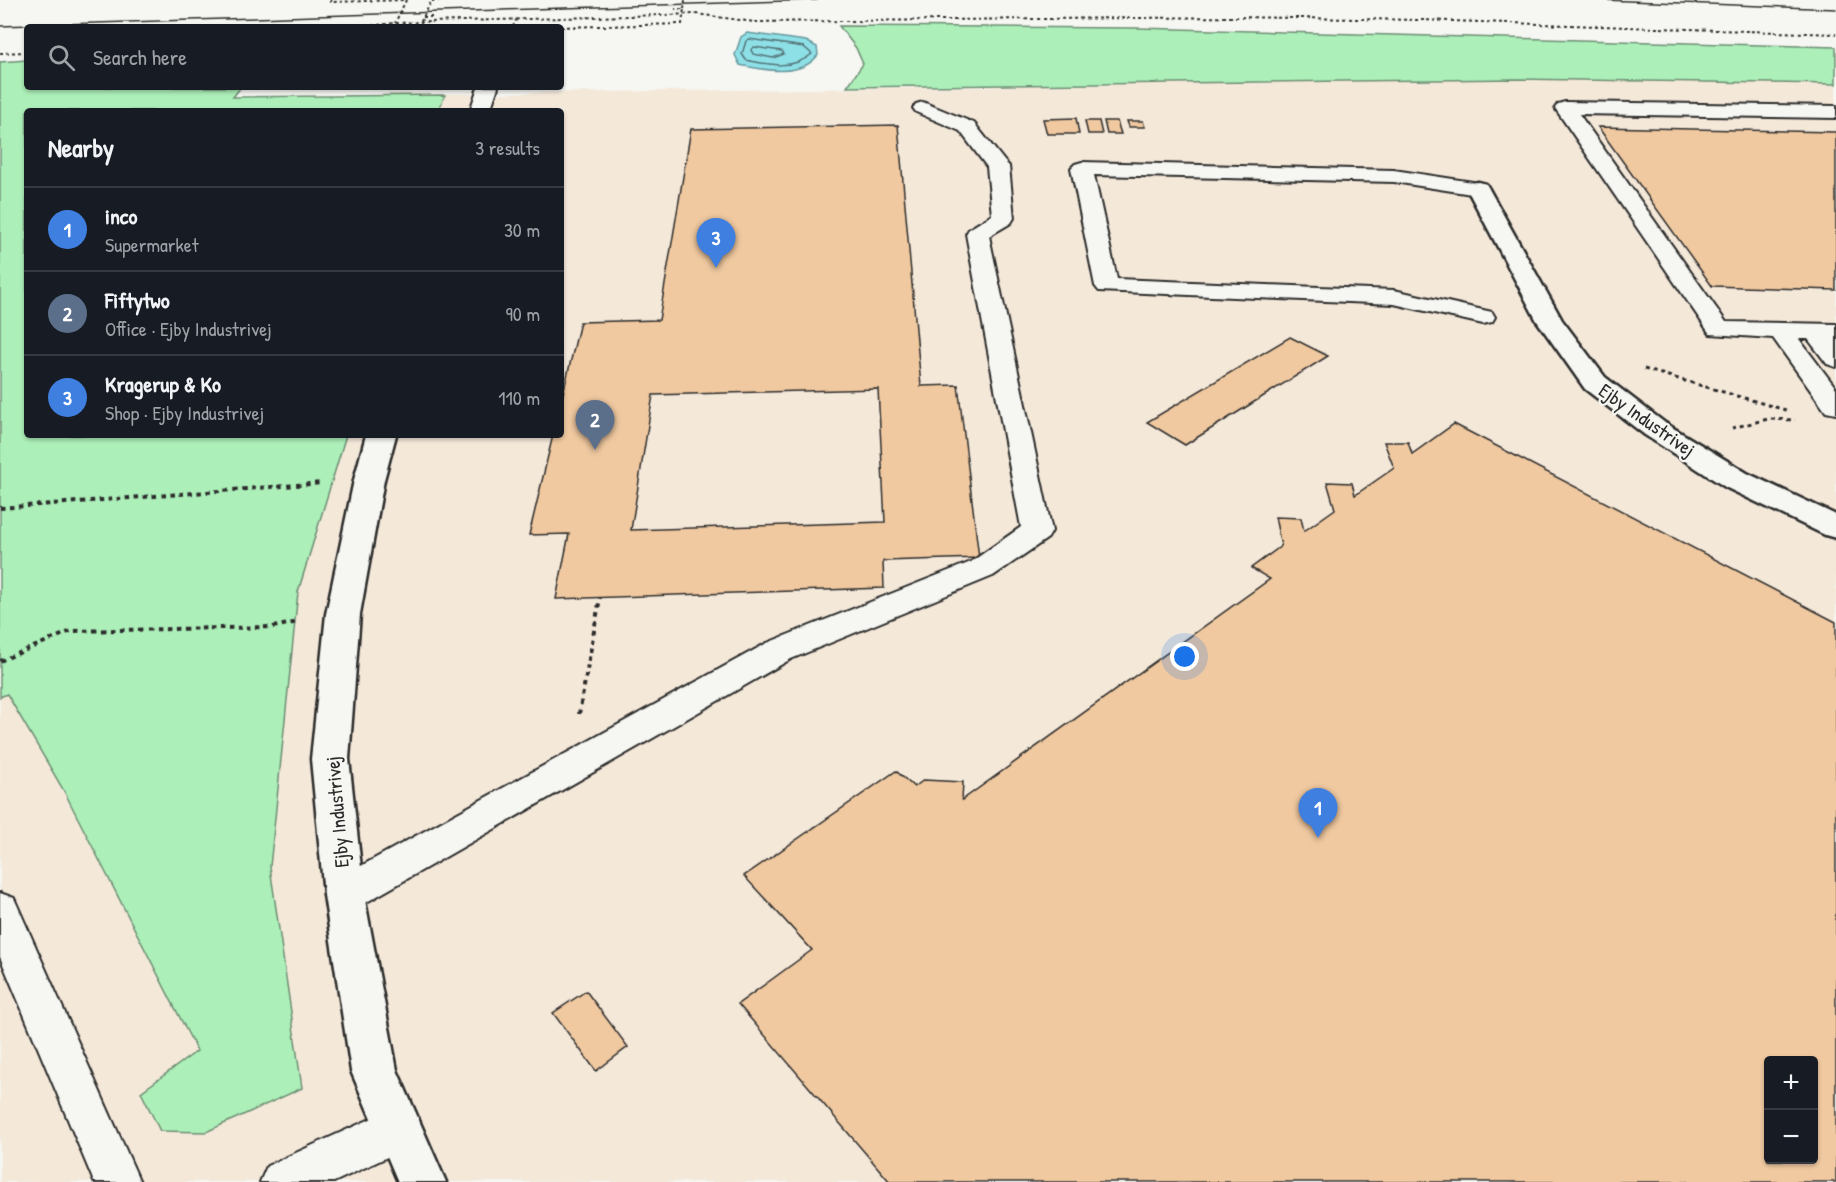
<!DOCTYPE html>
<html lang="en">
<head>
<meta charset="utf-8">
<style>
  body { margin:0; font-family:"Patrick Hand",sans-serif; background:#242831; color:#f1f3f6 }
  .controls { position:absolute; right:18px; bottom:18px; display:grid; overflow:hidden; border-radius:6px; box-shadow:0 2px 4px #0004 }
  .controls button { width:54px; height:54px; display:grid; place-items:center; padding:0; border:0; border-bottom:2px solid #363941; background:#171b24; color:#f1f3f6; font:30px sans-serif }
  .you { position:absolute; left:1185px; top:657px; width:21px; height:21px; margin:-15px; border:4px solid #fff; border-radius:50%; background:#1a73e8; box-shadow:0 0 0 9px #1a73e833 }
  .badge { display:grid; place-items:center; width:39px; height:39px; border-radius:50%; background:#8c9099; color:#fff; font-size:20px; font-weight:700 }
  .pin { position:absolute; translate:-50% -50px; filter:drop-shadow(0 2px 3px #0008) }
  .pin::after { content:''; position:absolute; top:32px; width:21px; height:18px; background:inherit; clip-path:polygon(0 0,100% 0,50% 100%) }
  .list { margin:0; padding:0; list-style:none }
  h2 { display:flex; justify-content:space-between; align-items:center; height:78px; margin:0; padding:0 24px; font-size:26px }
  h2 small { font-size:20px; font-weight:400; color:#9ea1a6 }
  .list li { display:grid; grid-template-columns:39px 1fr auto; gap:18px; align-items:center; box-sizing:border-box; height:84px; padding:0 24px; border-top:2px solid #363941 }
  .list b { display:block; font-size:22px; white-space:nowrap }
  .list p { margin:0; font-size:20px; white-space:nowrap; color:#9ea1a6 }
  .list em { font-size:20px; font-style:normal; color:#9ea1a6 }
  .icon { flex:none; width:33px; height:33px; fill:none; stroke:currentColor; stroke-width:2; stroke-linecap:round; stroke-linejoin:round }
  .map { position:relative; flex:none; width:1836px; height:1182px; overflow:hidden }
  .search { position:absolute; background:#171b24; box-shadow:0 2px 4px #0004; left:24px; top:24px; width:540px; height:66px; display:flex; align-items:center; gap:15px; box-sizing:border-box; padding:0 21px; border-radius:6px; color:#9ea1a6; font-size:22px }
  .panel { position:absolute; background:#171b24; box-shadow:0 2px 4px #0004; left:24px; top:108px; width:540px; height:330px; border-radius:6px }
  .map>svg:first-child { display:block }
</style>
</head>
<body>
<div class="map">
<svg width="1836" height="1182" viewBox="0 0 1836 1182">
  <rect width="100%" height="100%" fill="#f6f6f2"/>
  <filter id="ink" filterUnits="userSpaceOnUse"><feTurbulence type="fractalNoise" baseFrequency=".0167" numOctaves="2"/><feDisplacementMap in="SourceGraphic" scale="12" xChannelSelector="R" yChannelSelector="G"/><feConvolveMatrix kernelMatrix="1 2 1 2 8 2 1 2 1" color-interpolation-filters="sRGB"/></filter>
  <g filter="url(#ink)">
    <!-- built -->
    <path fill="#f4e8d9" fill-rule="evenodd" d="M1517 79 1836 84V1182H0V181L27 435H561V111H217L232 97ZM1768 1060H1814V1160H1768Z"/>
    <!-- green -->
    <g fill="#acefb9" stroke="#6c8d72" stroke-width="1.5">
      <path d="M839 26 1138 28 1836 47V84L1517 79 847 87 863 64 856 48Z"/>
      <path d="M27 60V87H241L233 97 445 95 438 111H27V435H346L298 592 270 867 302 1088 206 1132 160 1131 141 1092 197 1051 64 791 7 694 0 697V62Z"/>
    </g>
    <!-- water -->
    <path fill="#8ee0e7" stroke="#66989c" stroke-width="1.5" d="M747 33 806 41 817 47 818 55C801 78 764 70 740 65L735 55 741 37Z"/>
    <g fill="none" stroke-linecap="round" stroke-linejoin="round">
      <!-- shore -->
      <g stroke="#537376" stroke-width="1.5">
        <path d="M749 39 804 47 812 54C793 70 769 65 746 60L742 54 746 41Z"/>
        <path d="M754 47 782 51 784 54 773 58 753 54 751 50Z"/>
      </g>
    </g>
    <!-- building -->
    <g fill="#f0c9a0" stroke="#2b2b2b" stroke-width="1.5" fill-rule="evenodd">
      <path d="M1076 118 1079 134H1047L1043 119Z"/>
      <path d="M1085 121H1099L1102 134H1088Z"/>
      <path d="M1104 121H1117L1121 134H1107Z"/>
      <path d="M1127 121H1143L1145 127H1129Z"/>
      <path d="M898 125 921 386 958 385 979 558 883 561 884 588 556 599 569 534 529 535 553 435H561V402L580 322 659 320 691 129ZM878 389 885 522 631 530 653 395Z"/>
      <path d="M1598 127 1836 132V290L1712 286Z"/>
      <path d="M1290 337 1328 356 1185 445 1147 422Z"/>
      <path d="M1454 424 1836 622V1182H890L738 1004 812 950 744 876 896 771 914 787 924 780 963 782 962 800 1270 579 1251 568 1281 546 1275 517 1301 518 1304 531 1335 509 1327 482 1352 483 1355 495 1394 468 1384 442H1408L1412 454ZM1768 1060H1814V1160H1768Z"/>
      <path d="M586 991 628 1047 596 1071 553 1013Z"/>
    </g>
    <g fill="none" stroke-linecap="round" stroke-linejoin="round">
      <defs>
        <g id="lane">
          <path d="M478 87H498L490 111H470Z"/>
          <path d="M923 102 974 123 1005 162 1009 166 1014 218 1011 223 989 236 1052 531 1048 538 993 576 791 659 358 907 344 912 330 907 325 895 330 883 767 643 971 562 1021 527 966 234 969 229 992 215 987 167 960 131 916 112 913 108 916 104Z"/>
          <path d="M1565 102 1836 106V118L1579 114 1726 322 1836 324V367L1827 364 1808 339H1799L1836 388V414L1826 412 1773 338 1710 334 1555 108 1558 104Z"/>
          <path d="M1082 162 1394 170 1486 184 1489 189 1486 194 1478 195 1394 182 1094 175 1117 279 1394 290 1492 312 1495 317 1492 322 1483 324 1394 304 1099 291 1095 286 1071 168 1075 164Z"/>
          <path d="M0 893 14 898 140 1182H94L0 957Z"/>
          <path d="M399 1106 415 1112 421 1128 415 1144 334 1182H260L267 1166Z"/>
        </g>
        <g id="street">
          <path d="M1478 182 1486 184 1489 189 1562 320 1605 377 1665 423 1747 473 1836 515V538L1825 535 1725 487 1645 435 1585 389 1537 321 1467 189 1470 184Z"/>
          <path d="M366 435H396L384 480 360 614 349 759 364 895 397 1070 446 1182H398L351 1071 324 895 311 759 326 614 354 480Z"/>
        </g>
      </defs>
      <!-- lane casing -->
      <use href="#lane" stroke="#2b2b2b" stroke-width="4"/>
      <!-- street casing -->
      <use href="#street" stroke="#2b2b2b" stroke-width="5"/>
      <!-- path-far2 -->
      <g stroke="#2b2b2b" stroke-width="2" stroke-dasharray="3 3" stroke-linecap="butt">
        <path d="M331 0 330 2 406 0 395 23"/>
        <path d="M432 1 442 0"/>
        <path d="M684 9 685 0"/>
        <path d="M423 17H434"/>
        <path d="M360 27 395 23 696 14 754 22 1234 17 1421 20 1836 34"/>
        <path d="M418 27 432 0"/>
        <path d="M513 27 516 20"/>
        <path d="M561 27 682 24 684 9H675"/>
        <path d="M0 53 27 52"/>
      </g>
      <!-- path-far1 -->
      <g stroke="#2b2b2b" stroke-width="3" stroke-dasharray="4 4" stroke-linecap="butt">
        <path d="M1644 369 1789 411"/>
        <path d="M1732 428 1768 419 1795 420"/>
      </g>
      <!-- path -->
      <g stroke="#2b2b2b" stroke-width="4" stroke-dasharray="4.5 4.5" stroke-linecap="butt">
        <path d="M0 508 323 483"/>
        <path d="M0 661 71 631 273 627 298 622"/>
        <path d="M579 714 600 598"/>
      </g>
      <!-- lane -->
      <use href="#lane" fill="#f6f6f2" fill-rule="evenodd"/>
      <!-- street -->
      <use href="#street" fill="#f6f6f2" fill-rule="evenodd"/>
      <!-- tram -->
      <g stroke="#2b2b2b" stroke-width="1.5">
        <path d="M1602 0 1836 9"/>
        <path d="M0 26 817 0"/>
      </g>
    </g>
  </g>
  <g text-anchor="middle" stroke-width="4.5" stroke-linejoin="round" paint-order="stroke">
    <!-- street labels -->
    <g font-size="20" fill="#2b2b2b" stroke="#f6f6f2">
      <text transform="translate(1647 420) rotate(35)" y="7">Ejby Industrivej</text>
      <text transform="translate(337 812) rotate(-95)" y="7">Ejby Industrivej</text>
    </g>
  </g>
</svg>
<div class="controls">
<button>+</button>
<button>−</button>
</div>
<div class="you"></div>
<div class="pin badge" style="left:1318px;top:838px;background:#3f7fe0">1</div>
<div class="pin badge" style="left:595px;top:450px;background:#5c6f8a">2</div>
<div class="pin badge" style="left:716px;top:268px;background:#3f7fe0">3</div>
<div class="search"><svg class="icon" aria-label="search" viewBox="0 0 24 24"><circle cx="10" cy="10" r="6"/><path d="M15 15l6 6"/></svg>Search here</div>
<section class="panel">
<h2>Nearby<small>3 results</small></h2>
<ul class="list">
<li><span class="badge" style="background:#3f7fe0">1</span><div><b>inco</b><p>Supermarket</p></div><em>30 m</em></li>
<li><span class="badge" style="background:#5c6f8a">2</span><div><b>Fiftytwo</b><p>Office · Ejby Industrivej</p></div><em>90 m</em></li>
<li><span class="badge" style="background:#3f7fe0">3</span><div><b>Kragerup &amp; Ko</b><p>Shop · Ejby Industrivej</p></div><em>110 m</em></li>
</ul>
</section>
</div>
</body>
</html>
